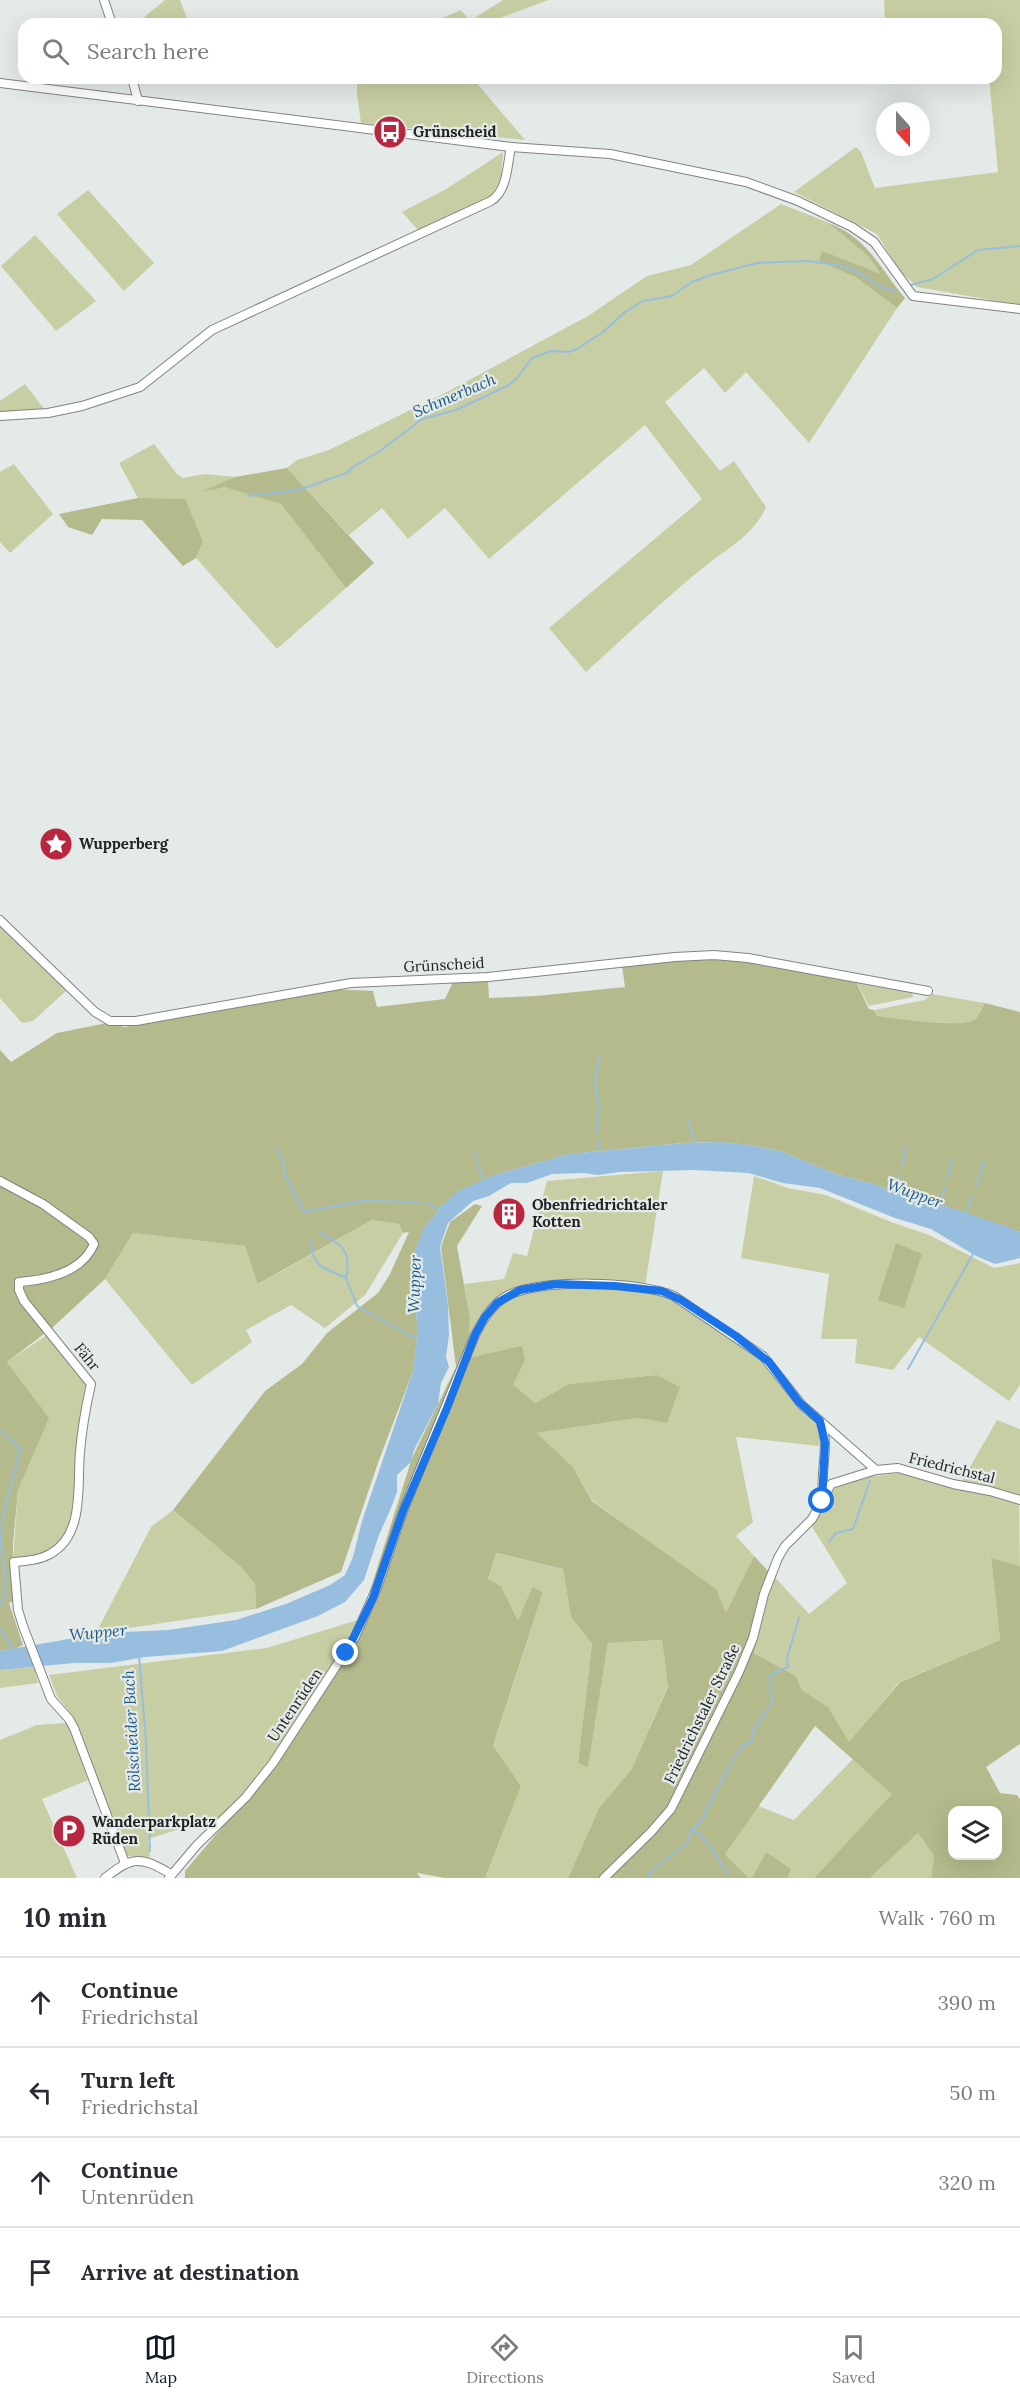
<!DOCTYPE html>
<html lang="en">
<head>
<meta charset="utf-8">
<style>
  body { margin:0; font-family:Lora,serif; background:#f2f2f3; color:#2b2b33 }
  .controls { position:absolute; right:18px; bottom:18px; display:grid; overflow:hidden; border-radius:12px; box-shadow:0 6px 24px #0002 }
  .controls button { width:54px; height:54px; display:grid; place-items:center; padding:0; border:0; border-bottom:2px solid #e1e1e2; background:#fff; color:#2b2b33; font:30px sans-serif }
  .compass { position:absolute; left:876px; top:102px; width:54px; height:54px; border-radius:50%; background:#fff; box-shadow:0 6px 24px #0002; rotate:159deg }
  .stop { position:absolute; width:18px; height:18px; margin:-14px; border:4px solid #1a73e8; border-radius:50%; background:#fff }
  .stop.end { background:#1a73e8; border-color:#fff; box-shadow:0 2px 6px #0008 }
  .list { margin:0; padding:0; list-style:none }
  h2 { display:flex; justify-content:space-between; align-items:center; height:78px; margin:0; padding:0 24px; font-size:26px }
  h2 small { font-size:20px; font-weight:400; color:#7c7c81 }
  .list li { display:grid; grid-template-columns:39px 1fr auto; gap:18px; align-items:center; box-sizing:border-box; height:90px; padding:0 24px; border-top:2px solid #e1e1e2 }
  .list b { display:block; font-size:22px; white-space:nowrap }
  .list p { margin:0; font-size:20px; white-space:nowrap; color:#7c7c81 }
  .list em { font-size:20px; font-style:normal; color:#7c7c81 }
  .icon { flex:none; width:33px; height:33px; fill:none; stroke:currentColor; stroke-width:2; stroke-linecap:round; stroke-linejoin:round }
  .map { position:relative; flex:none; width:1020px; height:1878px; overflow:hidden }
  .search { position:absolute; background:#fff; box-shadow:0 6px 24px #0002; left:18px; right:18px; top:18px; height:66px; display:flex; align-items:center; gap:15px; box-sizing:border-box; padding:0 21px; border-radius:18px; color:#7c7c81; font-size:22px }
  .sheet { height:438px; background:#fff }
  nav { display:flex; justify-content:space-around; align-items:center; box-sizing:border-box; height:84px; border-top:2px solid #e1e1e2; background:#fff; font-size:16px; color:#7c7c81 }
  nav a { display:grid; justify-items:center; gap:3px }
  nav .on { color:#111827 }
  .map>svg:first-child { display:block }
</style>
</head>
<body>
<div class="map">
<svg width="1020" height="1878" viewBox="0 0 1020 1878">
  <rect width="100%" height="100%" fill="#e4eae8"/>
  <!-- green -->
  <g fill="#c8cea3">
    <path d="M165 0H180L188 21 185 24H136Z"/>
    <path d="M503 0H549L483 24H428L461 10 470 21Z"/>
    <path d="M884 0H1020V305L917 287 900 271 877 234 794 192 856 147 861 152 875 188 998 172 989 78H996V24H885Z"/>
    <path d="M357 78H477L475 81 525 140 361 123 357 94Z"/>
    <path d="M503 152 500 187 491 197 418 230 402 212 448 188Z"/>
    <path d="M88 190 154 263 124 291 57 214Z"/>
    <path d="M781 204 827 222 868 256 882 275 823 252 819 261 857 278 897 308 809 443 746 372 725 393 704 368 665 402 720 471 734 461 766 507C753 536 727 548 704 567 663 600 625 637 586 672L549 628 702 499 645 425 489 559 445 508 408 539 382 508 349 535 287 468 297 460 329 450 447 392 588 316 647 276 691 265Z"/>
    <path d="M35 235 96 301 56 331 1 266Z"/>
    <path d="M25 384 45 410 0 412V401Z"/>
    <path d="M154 444 177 474 183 478 205 474 235 477 216 486 234 483 254 495 281 504 346 588 277 649 196 558 203 542 160 499 138 498 119 463Z"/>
    <path d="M14 464 53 514 10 553 0 542V472Z"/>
    <path d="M0 922 67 990 33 1021 22 1023 0 998Z"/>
    <path d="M858 981 912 992 913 997 869 1006 857 983Z"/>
    <path d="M932 994 985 1003C982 1008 979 1016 975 1019 963 1029 894 1018 877 1016L874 1010 925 1000Z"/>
    <path d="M663 1171 644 1293 668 1297 712 1324 768 1366 803 1413 819 1428V1446L736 1437 753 1522 736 1536 754 1556 726 1614 649 1542 592 1500 573 1467 537 1433 637 1418 667 1423 657 1375 569 1384 535 1403 512 1385 525 1360 467 1359 470 1319 464 1284 504 1279 513 1253 527 1256 547 1181Z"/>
    <path d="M754 1176 788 1188 826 1195 891 1222 929 1235 994 1268 1020 1263V1385L1009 1401 919 1337 893 1370 855 1363 857 1339H821L829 1274 741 1258Z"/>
    <path d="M372 1220 399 1224 403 1233 365 1295 325 1328 291 1305 246 1330 252 1342 192 1385 105 1279 133 1233 245 1246 259 1284Z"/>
    <path d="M47 1335 88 1385 71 1526 52 1550 38 1556 13 1561 18 1490 48 1418 7 1362Z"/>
    <path d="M997 1420 1020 1429V1496L962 1481Z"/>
    <path d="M900 1473 938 1484 977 1490 1019 1503 1020 1566 991 1559 1000 1640 899 1682 849 1743 828 1707 802 1690 796 1676 754 1653 772 1574 809 1614 847 1583 811 1525 835 1488 866 1477Z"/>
    <path d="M173 1510 241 1567 255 1584 256 1609 96 1633 151 1527Z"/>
    <path d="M495 1553 563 1569 571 1617 592 1644 578 1763 588 1768 608 1643 662 1640 668 1686 631 1770 599 1808 568 1878H485L521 1786 493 1747 543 1592 532 1587 518 1622 501 1586 488 1580Z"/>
    <path d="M361 1619 353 1636 271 1762 208 1832 199 1823 148 1839 150 1857 126 1856 72 1715 57 1696 49 1675 267 1648Z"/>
    <path d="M34 1667 38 1683 0 1688V1670Z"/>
    <path d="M65 1723H68L88 1780 42 1799 77 1878H0V1740L37 1725Z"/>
    <path d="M853 1759 893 1794 814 1878H786L791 1869 766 1853 752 1878H749L725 1854 758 1806 794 1820Z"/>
    <path d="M918 1833 934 1856 931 1878H870Z"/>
  </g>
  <!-- forest -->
  <g fill="#b4ba8c" fill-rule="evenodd">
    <path d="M827 222C869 239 878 266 905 298L897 308 857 278 819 261 822 251 881 274 868 256Z"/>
    <path d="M287 468 374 563 346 588 281 504 225 487 201 492 235 477Z"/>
    <path d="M138 498 185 499 203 542 196 558 183 566 142 520 102 519 92 535 68 527 59 514Z"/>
    <path d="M714 957 858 981 857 984 869 1009 874 1010 877 1016C894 1018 963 1029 975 1019 979 1016 982 1008 985 1003L1020 1012V1232L924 1199 893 1193 877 1185 836 1174 780 1151 749 1145 722 1142 683 1143 569 1154 495 1175 459 1191 443 1205 424 1228 412 1275 418 1332 413 1371 378 1463 341 1572 256 1609 255 1584 241 1567 173 1510 265 1391 302 1364 327 1333 378 1293 390 1274 409 1232 403 1233 399 1224 372 1220 258 1284 245 1246 133 1233 105 1279 52 1328 7 1362 49 1418 18 1490 13 1544V1601L9 1603 23 1645 15 1649 0 1651V1050L11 1062 57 1033 107 1023 125 1027 330 989 373 991 377 1007 445 999 454 980H488L489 998 536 996 625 987 622 965Z"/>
    <path d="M475 1204 482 1206 457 1246 470 1318 468 1358 522 1346 525 1360 513 1385 535 1403 569 1384 657 1375 680 1387 667 1423 637 1418 537 1433 573 1467 592 1501 716 1589 726 1613 754 1556 772 1575 754 1653 796 1676 802 1690 828 1707 849 1742 900 1682 1000 1640 991 1558 1020 1566V1744L986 1767 1000 1793 1017 1795 1020 1799V1878H931L934 1856 918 1833 870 1878H814L892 1794 815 1726 725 1854 749 1878H568L599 1808 631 1770 668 1687 662 1640 608 1643 588 1768 578 1763 592 1644 571 1617 563 1569 496 1553 488 1579 501 1586 518 1621 532 1587 543 1592 493 1746 521 1786 485 1878H445L417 1873 421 1878H185V1871L263 1779 313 1707 361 1619 412 1458 456 1367 441 1247 450 1222ZM952 1810H998V1856H952Z"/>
    <path d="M896 1243 922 1254 904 1308 878 1300Z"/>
    <path d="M766 1852 791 1869 787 1878H752Z"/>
  </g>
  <!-- water -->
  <path fill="#97bede" d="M722 1142 749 1145 780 1151 836 1174 877 1185 893 1193 924 1199 1011 1228 1020 1232V1258L995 1264 976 1256 931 1229 895 1218 820 1188 783 1183 748 1173 695 1170 620 1172 598 1175 583 1173 552 1174 527 1183H511L489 1196 473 1201 448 1223 440 1247 448 1305 449 1335 446 1357 449 1367 441 1383 438 1404 414 1450 411 1462 397 1475V1492L391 1508 379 1535 364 1580 345 1602 318 1616 222 1651 145 1657 111 1663H74L0 1670V1651L103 1633 168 1630 236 1620 286 1604 330 1585 345 1575 353 1557 362 1521 413 1371 418 1332 412 1275 415 1251 424 1228 443 1205 458 1191 495 1175 569 1154 683 1143Z"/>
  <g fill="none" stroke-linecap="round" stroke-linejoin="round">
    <!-- stream -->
    <g stroke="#97bede" stroke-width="2">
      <path d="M911 285 933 279 978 250 1020 246"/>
      <path d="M248 496 298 490 347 473 353 467 380 451 422 419 456 410 509 385 518 377 532 358 551 351 568 352 577 349 603 332 625 312 643 301 672 296 692 282 711 275 757 263 807 261 838 265 858 272 881 287 896 291"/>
      <path d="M688 1120 695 1143"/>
      <path d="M597 1133 598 1103 595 1080 599 1057"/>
      <path d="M598 1139 599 1154"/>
      <path d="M276 1148 282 1158 285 1175 304 1212 362 1201 421 1202"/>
      <path d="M474 1153 476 1158"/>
      <path d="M477 1162 484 1182"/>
      <path d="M902 1165 906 1147"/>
      <path d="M947 1178 953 1159"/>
      <path d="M976 1186 985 1161"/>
      <path d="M894 1194 899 1174"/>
      <path d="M427 1203 441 1209"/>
      <path d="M939 1207 945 1186"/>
      <path d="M965 1216 972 1196"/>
      <path d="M320 1232C342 1246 352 1250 346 1278"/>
      <path d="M310 1238C313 1269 321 1266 346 1278L357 1306 420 1341"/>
      <path d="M908 1369 973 1254"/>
      <path d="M0 1430 20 1449C14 1482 0 1511 1 1545 3 1560 10 1593 0 1605"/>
      <path d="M829 1542 836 1533 853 1529 870 1481"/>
      <path d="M0 1629 15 1652"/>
      <path d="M139 1656 146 1742 150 1851"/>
      <path d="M693 1829C710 1841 716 1859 729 1874"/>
      <path d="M646 1878 655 1868 686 1844 692 1830 701 1821 726 1772 743 1745 752 1741 754 1729 772 1703 770 1675 788 1667 787 1658 799 1618"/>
    </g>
    <defs>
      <g id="minor">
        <path d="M104 0 112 24"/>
        <path d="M132 78 138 101"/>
        <path d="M0 83 511 147 610 154 746 182 798 201 852 227 874 242 913 296 1020 309"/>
        <path d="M0 416 48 413 82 406 140 387 212 330 491 201C508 190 507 165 511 147"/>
        <path d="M0 920 95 1012 110 1021H136L351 983 488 977 675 957 714 955 748 958 928 991"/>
        <path d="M0 1181 43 1204 89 1237 94 1244C82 1273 46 1280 19 1282V1290L24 1301 91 1384C86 1406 82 1429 80 1452 77 1485 85 1535 50 1554 39 1560 26 1561 14 1562L18 1610 23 1626 51 1699 69 1719 74 1728 125 1863"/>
        <path d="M821 1423C830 1445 820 1471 823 1495"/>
        <path d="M105 1878C133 1856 140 1856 171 1874"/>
        <path d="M169 1878 197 1845 246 1797 273 1763 355 1637 378 1585 403 1511 475 1335C483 1320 492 1304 507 1296 539 1278 641 1281 674 1296L763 1356 802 1405 876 1470"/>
        <path d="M604 1878 651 1832 671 1809 739 1672 753 1638 764 1594 778 1558 785 1546 812 1519 831 1484 876 1470 898 1468 953 1484 990 1491 1020 1500"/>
      </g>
    </defs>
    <!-- minor casing -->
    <use href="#minor" stroke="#7f8483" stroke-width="10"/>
    <!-- minor -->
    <use href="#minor" stroke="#fff" stroke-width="8"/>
  </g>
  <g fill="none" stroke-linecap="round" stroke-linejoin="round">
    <!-- route -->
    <path stroke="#1a73e8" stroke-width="8" d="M346 1653 373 1598 403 1511 447 1408 475 1335 485 1317 497 1303 520 1290 556 1284 615 1286 662 1291 681 1300 736 1336 769 1362 799 1402 820 1421 825 1443 822 1501"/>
  </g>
  <!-- icons -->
  <defs>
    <symbol id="bus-disc" viewBox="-11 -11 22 22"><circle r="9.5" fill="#b82640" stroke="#e4eae8"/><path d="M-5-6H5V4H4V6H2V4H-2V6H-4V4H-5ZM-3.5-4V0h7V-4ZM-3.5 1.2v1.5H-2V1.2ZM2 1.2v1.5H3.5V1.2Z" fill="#fff"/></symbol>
    <symbol id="sight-disc" viewBox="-11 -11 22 22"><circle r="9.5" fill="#b82640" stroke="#e4eae8"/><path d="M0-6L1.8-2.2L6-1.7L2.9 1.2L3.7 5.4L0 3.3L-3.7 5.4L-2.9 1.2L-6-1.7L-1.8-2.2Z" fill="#fff"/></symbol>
    <symbol id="building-disc" viewBox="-11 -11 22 22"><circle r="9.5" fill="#b82640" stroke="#e4eae8"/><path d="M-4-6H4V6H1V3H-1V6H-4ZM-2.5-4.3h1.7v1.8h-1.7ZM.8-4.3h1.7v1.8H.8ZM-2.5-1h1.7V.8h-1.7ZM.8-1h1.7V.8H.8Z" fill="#fff"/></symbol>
    <symbol id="parking-disc" viewBox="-11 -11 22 22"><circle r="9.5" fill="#b82640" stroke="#e4eae8"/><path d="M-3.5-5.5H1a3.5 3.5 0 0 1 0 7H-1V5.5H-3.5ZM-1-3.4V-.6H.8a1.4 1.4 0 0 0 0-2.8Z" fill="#fff"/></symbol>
  </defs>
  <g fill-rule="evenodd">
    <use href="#bus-disc" x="371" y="113" width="38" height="38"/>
    <use href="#sight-disc" x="37" y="825" width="38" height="38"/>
    <use href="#building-disc" x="490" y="1195" width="38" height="38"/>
    <use href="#parking-disc" x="50" y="1812" width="38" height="38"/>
  </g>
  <g text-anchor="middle" stroke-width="4.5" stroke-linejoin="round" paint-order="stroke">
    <!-- poi labels -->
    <g font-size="15" font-weight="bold" fill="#202322" stroke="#e4eae8" text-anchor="start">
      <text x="413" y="137">Grünscheid</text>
      <text x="79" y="849">Wupperberg</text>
      <text x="532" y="1210">Obenfriedrichtaler<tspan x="532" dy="17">Kotten</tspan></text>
      <text x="92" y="1827">Wanderparkplatz<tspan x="92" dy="17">Rüden</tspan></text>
    </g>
    <!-- street labels -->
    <g font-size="15" fill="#202322" stroke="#e4eae8">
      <text transform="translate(444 965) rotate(-3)" y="5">Grünscheid</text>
      <text transform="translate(87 1357) rotate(51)" y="5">Fähr</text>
      <text transform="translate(952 1468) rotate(14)" y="5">Friedrichstal</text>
      <text transform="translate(295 1705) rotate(-56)" y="5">Untenrüden</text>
      <text transform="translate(702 1714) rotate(-64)" y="5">Friedrichstaler Straße</text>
    </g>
    <!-- water labels -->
    <g font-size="16" font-style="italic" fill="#1e5a84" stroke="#e4eae8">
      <text transform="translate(454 395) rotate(-23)" y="6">Schmerbach</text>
      <text transform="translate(915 1193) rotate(20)" y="6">Wupper</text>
      <text transform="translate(414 1284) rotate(-88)" y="6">Wupper</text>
      <text transform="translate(98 1632) rotate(-5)" y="6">Wupper</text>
      <text transform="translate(131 1731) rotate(-93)" y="6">Rölscheider Bach</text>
    </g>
  </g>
</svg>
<div class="controls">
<button><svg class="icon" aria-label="layers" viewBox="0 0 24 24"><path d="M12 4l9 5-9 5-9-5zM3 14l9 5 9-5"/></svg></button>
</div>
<svg class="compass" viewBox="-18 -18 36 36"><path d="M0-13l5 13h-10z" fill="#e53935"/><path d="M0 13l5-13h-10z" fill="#7c7c81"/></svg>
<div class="stop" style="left:822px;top:1501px"></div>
<div class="stop end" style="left:346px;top:1653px"></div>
<div class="search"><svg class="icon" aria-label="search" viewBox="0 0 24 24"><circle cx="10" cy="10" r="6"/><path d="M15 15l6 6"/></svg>Search here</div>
</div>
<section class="sheet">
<h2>10 min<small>Walk · 760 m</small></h2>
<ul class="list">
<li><svg class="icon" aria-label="ahead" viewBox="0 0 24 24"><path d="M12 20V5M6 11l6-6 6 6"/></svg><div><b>Continue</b><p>Friedrichstal</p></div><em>390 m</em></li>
<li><svg class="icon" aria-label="left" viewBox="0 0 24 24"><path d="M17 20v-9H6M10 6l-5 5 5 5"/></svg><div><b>Turn left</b><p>Friedrichstal</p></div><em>50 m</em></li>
<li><svg class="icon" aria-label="ahead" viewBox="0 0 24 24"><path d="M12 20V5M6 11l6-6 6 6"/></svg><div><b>Continue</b><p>Untenrüden</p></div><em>320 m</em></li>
<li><svg class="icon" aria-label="arrive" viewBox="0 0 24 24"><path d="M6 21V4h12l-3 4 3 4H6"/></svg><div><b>Arrive at destination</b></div></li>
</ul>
</section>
<nav>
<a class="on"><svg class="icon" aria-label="map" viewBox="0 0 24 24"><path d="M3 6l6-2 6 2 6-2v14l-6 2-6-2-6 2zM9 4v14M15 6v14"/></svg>Map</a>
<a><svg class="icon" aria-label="directions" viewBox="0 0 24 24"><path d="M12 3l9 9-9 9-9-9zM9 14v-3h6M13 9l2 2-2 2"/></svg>Directions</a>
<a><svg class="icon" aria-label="saved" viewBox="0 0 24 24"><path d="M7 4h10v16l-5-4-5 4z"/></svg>Saved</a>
</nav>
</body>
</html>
